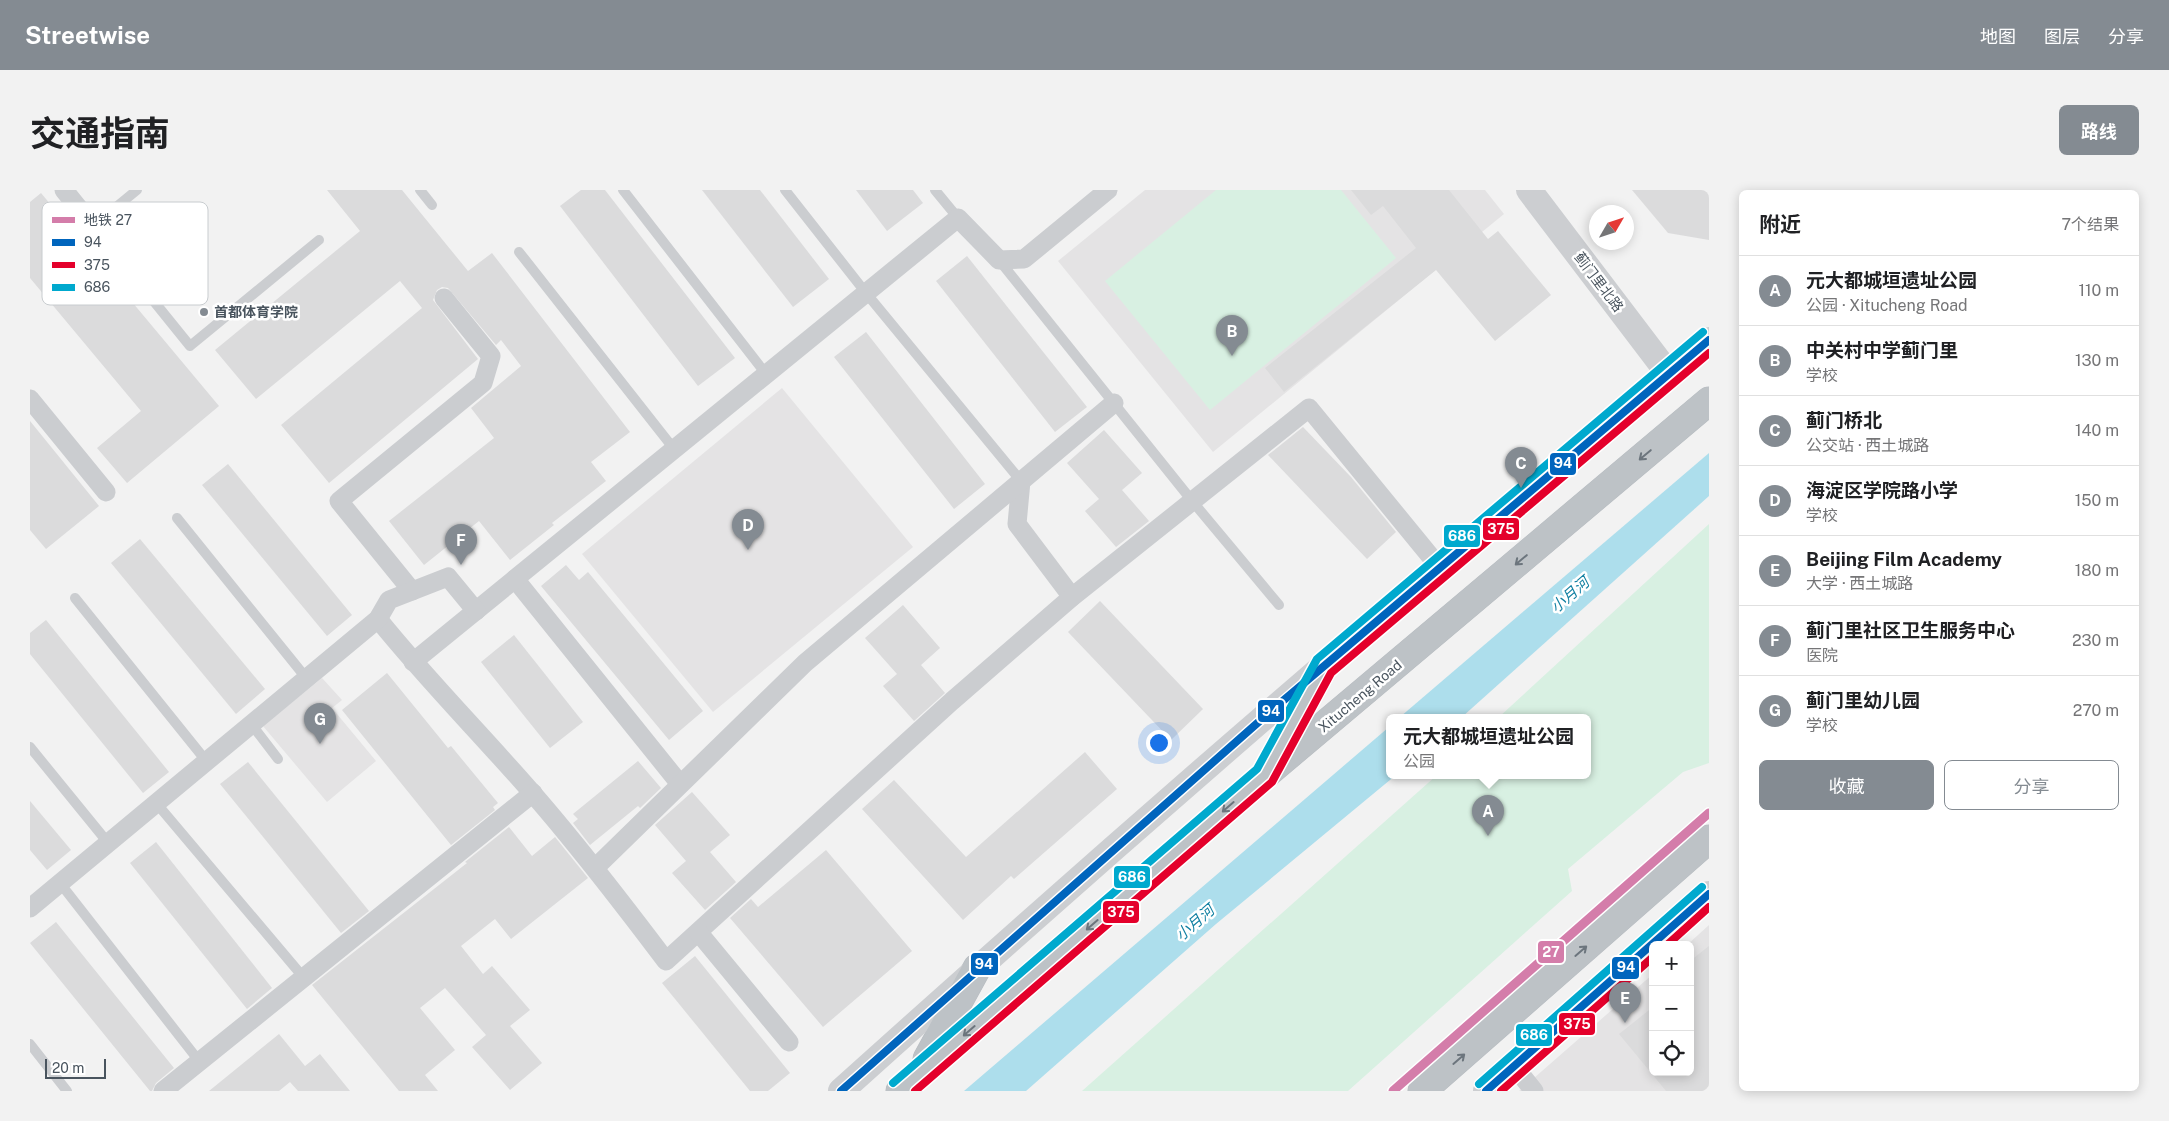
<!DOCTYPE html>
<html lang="zh">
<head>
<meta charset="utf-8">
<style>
  body { margin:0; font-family:"Public Sans","Noto Sans SC",sans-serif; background:#f2f2f2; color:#202124 }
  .controls { position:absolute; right:15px; bottom:15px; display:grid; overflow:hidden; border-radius:8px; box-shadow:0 2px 12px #0003 }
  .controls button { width:45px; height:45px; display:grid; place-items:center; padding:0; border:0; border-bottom:1px solid #e0e0e0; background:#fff; color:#202124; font:25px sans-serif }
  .compass { position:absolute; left:1559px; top:15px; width:45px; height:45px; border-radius:50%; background:#fff; box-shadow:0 2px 12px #0003; rotate:51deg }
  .scale { position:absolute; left:15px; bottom:12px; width:61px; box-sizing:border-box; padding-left:5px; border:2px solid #49545e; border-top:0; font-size:14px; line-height:18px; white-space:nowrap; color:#49545e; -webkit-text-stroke:4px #fff; paint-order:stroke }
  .you { position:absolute; left:1128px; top:552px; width:18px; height:18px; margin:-12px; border:4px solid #fff; border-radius:50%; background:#1a73e8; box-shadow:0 0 0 8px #1a73e833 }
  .badge { display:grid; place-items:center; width:32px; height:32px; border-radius:50%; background:#848b92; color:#fff; font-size:16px; font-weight:700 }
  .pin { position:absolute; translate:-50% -41px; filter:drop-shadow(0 1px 2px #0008) }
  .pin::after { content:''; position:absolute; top:26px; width:18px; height:15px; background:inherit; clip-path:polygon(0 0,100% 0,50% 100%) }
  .popup { position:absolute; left:1356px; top:524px; width:205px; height:65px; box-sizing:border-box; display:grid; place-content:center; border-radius:8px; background:#fff; filter:drop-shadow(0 1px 4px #0005); font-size:16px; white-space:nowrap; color:#757577 }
  .popup b { font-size:19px; color:#202124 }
  .popup::after { content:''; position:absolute; left:50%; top:100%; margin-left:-10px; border:10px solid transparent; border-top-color:#fff }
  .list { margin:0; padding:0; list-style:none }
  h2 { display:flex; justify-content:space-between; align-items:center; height:65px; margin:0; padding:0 20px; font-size:21px }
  h2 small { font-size:16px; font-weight:400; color:#757577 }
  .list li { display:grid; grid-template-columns:32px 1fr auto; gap:15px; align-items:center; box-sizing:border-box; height:70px; padding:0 20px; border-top:1px solid #e0e0e0 }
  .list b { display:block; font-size:19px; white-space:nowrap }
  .list p { margin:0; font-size:16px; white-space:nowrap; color:#757577 }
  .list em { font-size:16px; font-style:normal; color:#757577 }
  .actions { display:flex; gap:10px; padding:15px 20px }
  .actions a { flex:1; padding:11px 0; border:1px solid #848b92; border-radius:8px; text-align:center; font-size:18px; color:#848b92 }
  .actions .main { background:#848b92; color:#fff }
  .icon { flex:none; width:28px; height:28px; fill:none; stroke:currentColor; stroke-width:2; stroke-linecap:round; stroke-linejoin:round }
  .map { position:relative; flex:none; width:1679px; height:901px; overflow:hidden; border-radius:8px }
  header { display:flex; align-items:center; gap:30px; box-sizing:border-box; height:70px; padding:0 25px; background:#848b92; color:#fff }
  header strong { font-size:24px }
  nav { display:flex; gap:28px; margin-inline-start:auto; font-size:18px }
  .intro { display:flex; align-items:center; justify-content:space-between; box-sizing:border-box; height:120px; padding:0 30px }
  h1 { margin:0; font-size:35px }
  .button { padding:12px 22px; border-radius:8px; background:#848b92; color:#fff; font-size:18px; font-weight:700 }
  main { display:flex; gap:30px; padding:0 30px }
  aside { flex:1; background:#fff; border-radius:8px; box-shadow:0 2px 12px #0003 }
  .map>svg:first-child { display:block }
</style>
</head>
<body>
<header>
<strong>Streetwise</strong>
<nav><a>地图</a><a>图层</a><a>分享</a></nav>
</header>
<div class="intro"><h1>交通指南</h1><a class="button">路线</a></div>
<main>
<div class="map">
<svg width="1679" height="901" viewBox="0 0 1679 901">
  <rect width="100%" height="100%" fill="#f2f2f2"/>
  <!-- education -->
  <g fill="#e4e3e4">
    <path d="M1115 0H1455L1474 24 1183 262 1028 71Z"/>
    <path d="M752 198 883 357 683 522 552 364Z"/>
    <path d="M292 488 312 510 302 518 346 571 297 612 233 536Z"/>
    <path d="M1679 735V901H1489L1623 784V882H1660V755H1657Z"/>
  </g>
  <!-- green -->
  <g fill="#d8f0e2">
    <path d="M1186 0H1311L1366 68 1180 220 1075 91Z"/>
    <path d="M1679 334V573L1653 582 1538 679 1542 701 1318 901H1052L1407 585H1557V527H1469Z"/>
  </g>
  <!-- water -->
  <g fill="#addeec">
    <path d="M1679 263V306L1432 527H1370Z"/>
    <path d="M1359 537V585H1366L1186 734 996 901H934Z"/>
  </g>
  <!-- building -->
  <g fill="#dbdbdc">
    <path d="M297 0H372L438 81 462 63 600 242 561 272 576 291 522 333 524 335 480 370 449 331 394 375 359 331 464 248 441 218 491 176 471 150 466 155 418 98 412 97 407 100 403 110 448 169 299 293 251 235 392 118 370 91 226 209 185 160 330 41Z"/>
    <path d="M551 0H575L705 168 668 196 530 16Z"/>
    <path d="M672 0H730L799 89 763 117Z"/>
    <path d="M826 0H883L893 13 857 41Z"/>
    <path d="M1321 0H1419L1458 49 1468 41 1521 105 1465 151 1406 80 1254 202 1235 178 1386 58 1353 16 1341 25Z"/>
    <path d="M1602 0H1679V50L1638 43Z"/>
    <path d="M11 3 189 216 97 293 67 258 111 221 0 88V12Z"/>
    <path d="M937 66 1057 217 1025 242 906 91Z"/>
    <path d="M836 142 955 294 924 319 804 167Z"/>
    <path d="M0 231 69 316 16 359 0 340Z"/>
    <path d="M1273 237 1321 287 1366 342 1337 369 1238 265Z"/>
    <path d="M1074 240 1112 283 1092 300 1119 331 1086 357 1055 321 1069 309 1037 273Z"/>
    <path d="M198 274 322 425 297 446 172 295Z"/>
    <path d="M110 349 235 499 206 524 81 373Z"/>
    <path d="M536 375 549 390 558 382 673 521 639 550 511 396Z"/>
    <path d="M1070 411 1173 519 1141 550 1038 442Z"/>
    <path d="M873 415 910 458 891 475 915 503 884 531 853 496 867 484 835 448Z"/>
    <path d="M16 430 139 582 113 603 0 464V443Z"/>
    <path d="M484 445 553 532 520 558 451 472Z"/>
    <path d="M357 483 418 558 421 556 468 613 463 617 465 620 421 655 312 520Z"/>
    <path d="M1055 562 1087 599 984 689 981 686 933 730 832 619 864 590 936 667Z"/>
    <path d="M608 571 631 598 610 618 608 616 560 655 543 633 548 629 543 624Z"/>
    <path d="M218 572 339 721 311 743 190 594Z"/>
    <path d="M662 602 700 645 680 662 706 692 675 720 642 683 656 671 625 635Z"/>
    <path d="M0 611 41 660 17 680 0 660Z"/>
    <path d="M479 637 502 666 525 647 558 688 481 749 465 729 431 756 453 784 462 776 500 820 480 836 512 873 480 900 442 857 456 845 415 798 390 818 425 860 395 885 408 901H369L282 795 437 673 435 672Z"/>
    <path d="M126 652 242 798 217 819 100 673Z"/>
    <path d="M796 660 882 761 793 837 700 728 721 709 728 717Z"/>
    <path d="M26 732 144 878 126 893 122 901H120L0 753Z"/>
    <path d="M1679 756V896L1673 901H1636L1589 844 1623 817V882H1660V771Z"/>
    <path d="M665 766 760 883 738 901H720L632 793Z"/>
    <path d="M249 844 275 876 290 864 320 901H268L260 892 249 901H179Z"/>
  </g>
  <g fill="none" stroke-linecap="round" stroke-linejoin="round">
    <defs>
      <g id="highway">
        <path d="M1242 573 1293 477"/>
        <path d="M897 869 947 778"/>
        <path d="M870 901 1235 585 1679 211"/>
        <path d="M1392 901 1679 649"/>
      </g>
    </defs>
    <!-- highway casing -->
    <use href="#highway" stroke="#b7bcc1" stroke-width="29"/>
    <!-- lane -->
    <g stroke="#cbcdd0" stroke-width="10">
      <path d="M107 0 63 36 160 156 289 50"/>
      <path d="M390 0 402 15"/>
      <path d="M593 0 736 184"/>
      <path d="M755 0 836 103 991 291"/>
      <path d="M905 0 928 28"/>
      <path d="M489 62 644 259"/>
      <path d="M969 70 1163 312 1249 415"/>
      <path d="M147 328 277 489"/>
      <path d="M45 408 177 572"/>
      <path d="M222 535 248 569"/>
      <path d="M0 557 79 654"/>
      <path d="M127 614 274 788"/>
      <path d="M30 693 169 871"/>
      <path d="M0 854 37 901"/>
    </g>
    <!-- street -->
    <g stroke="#cbcdd0" stroke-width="19">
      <path d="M34 0 63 36"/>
      <path d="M0 209 76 302"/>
      <path d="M991 291 987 334 1042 407"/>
      <path d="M485 389 650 594"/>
      <path d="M382 401 309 311 453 193 461 166 414 108"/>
      <path d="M348 429C397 490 453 546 504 605 551 659 593 714 636 771L922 511 1042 407 1279 218 1410 378"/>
      <path d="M383 472 928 28 969 70 994 69 1078 0"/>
      <path d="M566 677 775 473 1084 213"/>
      <path d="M0 718 348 429 359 410 418 387 446 421"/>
      <path d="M669 743 759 852"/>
      <path d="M1484 876 1504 901"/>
      <path d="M133 901 503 603"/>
    </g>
    <!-- secondary -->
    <g stroke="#ccced1" stroke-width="26">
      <path d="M1499 0 1638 183"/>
      <path d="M811 901C1095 645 1385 394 1679 150"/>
      <path d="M1456 901 1679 704"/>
    </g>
    <!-- highway -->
    <use href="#highway" stroke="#bdc2c6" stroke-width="28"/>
    <defs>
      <g id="bus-1">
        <path d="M811 901 1241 521 1679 150"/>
        <path d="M1456 901 1679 704"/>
      </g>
      <g id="bus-2">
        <path d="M1637 755 1679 717"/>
        <path d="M885 901 1242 592 1301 483 1679 163"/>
        <path d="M1471 901 1623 767"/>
      </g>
      <g id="bus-3">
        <path d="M863 893 1227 579 1287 469 1673 142"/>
        <path d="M1449 894 1672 697"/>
      </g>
    </defs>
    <!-- bus-1 casing -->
    <use href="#bus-1" stroke="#fff" stroke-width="11"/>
    <!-- bus-2 casing -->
    <use href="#bus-2" stroke="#fff" stroke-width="11"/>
    <!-- bus-3 casing -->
    <use href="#bus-3" stroke="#fff" stroke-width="11"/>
    <!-- bus-1 -->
    <use href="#bus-1" stroke="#0065bd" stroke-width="8"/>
    <!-- bus-2 -->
    <use href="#bus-2" stroke="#e4002b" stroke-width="8"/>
    <!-- bus-3 -->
    <use href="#bus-3" stroke="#00a9ce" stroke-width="8"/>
    <defs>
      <path id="metro-1" d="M1363 901 1679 623"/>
    </defs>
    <!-- metro-1 casing -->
    <use href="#metro-1" stroke="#fff" stroke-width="12"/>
    <!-- metro-1 -->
    <use href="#metro-1" stroke="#d47daa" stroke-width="9"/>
  </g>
  <!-- one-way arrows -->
  <defs><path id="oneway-shaft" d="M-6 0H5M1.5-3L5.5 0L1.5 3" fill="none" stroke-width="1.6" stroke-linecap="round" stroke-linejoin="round" transform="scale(1.25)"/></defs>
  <g stroke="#6c757d">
    <use href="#oneway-shaft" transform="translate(1615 265) rotate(140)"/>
    <use href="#oneway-shaft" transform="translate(1491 370) rotate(140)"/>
    <use href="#oneway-shaft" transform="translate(1198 617) rotate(139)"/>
    <use href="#oneway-shaft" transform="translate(1062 735) rotate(139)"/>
    <use href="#oneway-shaft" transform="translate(1551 761) rotate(-41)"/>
    <use href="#oneway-shaft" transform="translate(939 841) rotate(139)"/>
    <use href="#oneway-shaft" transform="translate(1429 869) rotate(-41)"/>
  </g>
  <!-- markers -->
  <circle fill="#848b92" stroke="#fff" stroke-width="2" cx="174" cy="122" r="5"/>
  <g text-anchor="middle" stroke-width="5" stroke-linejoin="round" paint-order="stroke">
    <!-- street labels -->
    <g font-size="14" fill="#49545e" stroke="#fff">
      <text transform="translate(1569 92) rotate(53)" y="5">蓟门里北路</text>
      <text transform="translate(1330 506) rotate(-40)" y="5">Xitucheng Road</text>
    </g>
    <!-- poi labels -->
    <g font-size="14" font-weight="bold" fill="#49545e" stroke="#fff" text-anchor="start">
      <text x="184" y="127">首都体育学院</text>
    </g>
    <!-- water labels -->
    <g font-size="15" font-style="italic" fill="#1180a2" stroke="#fff">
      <text transform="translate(1540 405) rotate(-41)" y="5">小月河</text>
      <text transform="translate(1165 733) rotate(-41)" y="5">小月河</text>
    </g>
  </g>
  <!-- legend -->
  <rect x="12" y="12" width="166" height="103" rx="8" fill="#fff" stroke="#c8cccf" stroke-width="1"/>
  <rect x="22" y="27" width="23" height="6" fill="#d47daa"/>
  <rect x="22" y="49" width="23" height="7" fill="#0065bd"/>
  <rect x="22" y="72" width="23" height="6" fill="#e4002b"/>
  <rect x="22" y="94" width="23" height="7" fill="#00a9ce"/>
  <g font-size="14" fill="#49545e">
    <text x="54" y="35">地铁 27</text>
    <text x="54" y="57">94</text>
    <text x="54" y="80">375</text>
    <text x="54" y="102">686</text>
  </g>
  <g stroke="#fff" stroke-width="2">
    <rect x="1519" y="262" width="28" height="24" rx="5" fill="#0065bd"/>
    <rect x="1452" y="327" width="38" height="24" rx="5" fill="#e4002b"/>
    <rect x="1413" y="334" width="38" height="24" rx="5" fill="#00a9ce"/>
    <rect x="1227" y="509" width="28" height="24" rx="5" fill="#0065bd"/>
    <rect x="1083" y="675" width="38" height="24" rx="5" fill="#00a9ce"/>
    <rect x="1072" y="710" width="38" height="24" rx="5" fill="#e4002b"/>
    <rect x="1507" y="750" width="28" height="24" rx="5" fill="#d47daa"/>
    <rect x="940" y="762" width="29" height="24" rx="5" fill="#0065bd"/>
    <rect x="1581" y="766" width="29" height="24" rx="5" fill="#0065bd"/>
    <rect x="1528" y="822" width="38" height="24" rx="5" fill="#e4002b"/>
    <rect x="1485" y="833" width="38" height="24" rx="5" fill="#00a9ce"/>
  </g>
  <g font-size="14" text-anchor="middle" font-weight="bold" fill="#fff">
    <text x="1533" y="278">94</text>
    <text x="1471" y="344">375</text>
    <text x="1432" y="351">686</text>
    <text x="1241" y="526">94</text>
    <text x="1102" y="692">686</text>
    <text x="1091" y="727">375</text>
    <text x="1521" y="767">27</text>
    <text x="954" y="779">94</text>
    <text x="1596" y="782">94</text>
    <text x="1547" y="839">375</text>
    <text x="1504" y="850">686</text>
  </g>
</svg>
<div class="controls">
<button>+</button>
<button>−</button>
<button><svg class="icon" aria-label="locate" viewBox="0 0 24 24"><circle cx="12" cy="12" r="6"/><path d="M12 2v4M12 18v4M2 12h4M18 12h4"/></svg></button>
</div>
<svg class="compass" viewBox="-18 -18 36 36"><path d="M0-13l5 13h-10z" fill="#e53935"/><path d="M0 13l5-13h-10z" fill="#757577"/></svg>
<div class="scale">20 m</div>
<div class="you"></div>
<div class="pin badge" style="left:1458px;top:646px">A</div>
<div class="popup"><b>元大都城垣遗址公园</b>公园</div>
<div class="pin badge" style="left:1202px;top:166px">B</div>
<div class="pin badge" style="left:1491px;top:298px">C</div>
<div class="pin badge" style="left:718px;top:360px">D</div>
<div class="pin badge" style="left:1595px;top:833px">E</div>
<div class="pin badge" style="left:431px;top:375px">F</div>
<div class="pin badge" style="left:290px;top:554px">G</div>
</div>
<aside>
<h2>附近<small>7个结果</small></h2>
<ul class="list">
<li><span class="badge">A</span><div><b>元大都城垣遗址公园</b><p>公园 · Xitucheng Road</p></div><em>110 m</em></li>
<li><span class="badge">B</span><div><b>中关村中学蓟门里</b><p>学校</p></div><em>130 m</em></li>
<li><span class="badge">C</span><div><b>蓟门桥北</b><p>公交站 · 西土城路</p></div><em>140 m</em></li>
<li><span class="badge">D</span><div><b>海淀区学院路小学</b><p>学校</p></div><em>150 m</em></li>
<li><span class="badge">E</span><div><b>Beijing Film Academy</b><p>大学 · 西土城路</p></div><em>180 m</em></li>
<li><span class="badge">F</span><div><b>蓟门里社区卫生服务中心</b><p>医院</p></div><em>230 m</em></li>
<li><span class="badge">G</span><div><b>蓟门里幼儿园</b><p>学校</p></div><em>270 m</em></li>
</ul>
<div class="actions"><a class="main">收藏</a><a>分享</a></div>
</aside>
</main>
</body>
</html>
